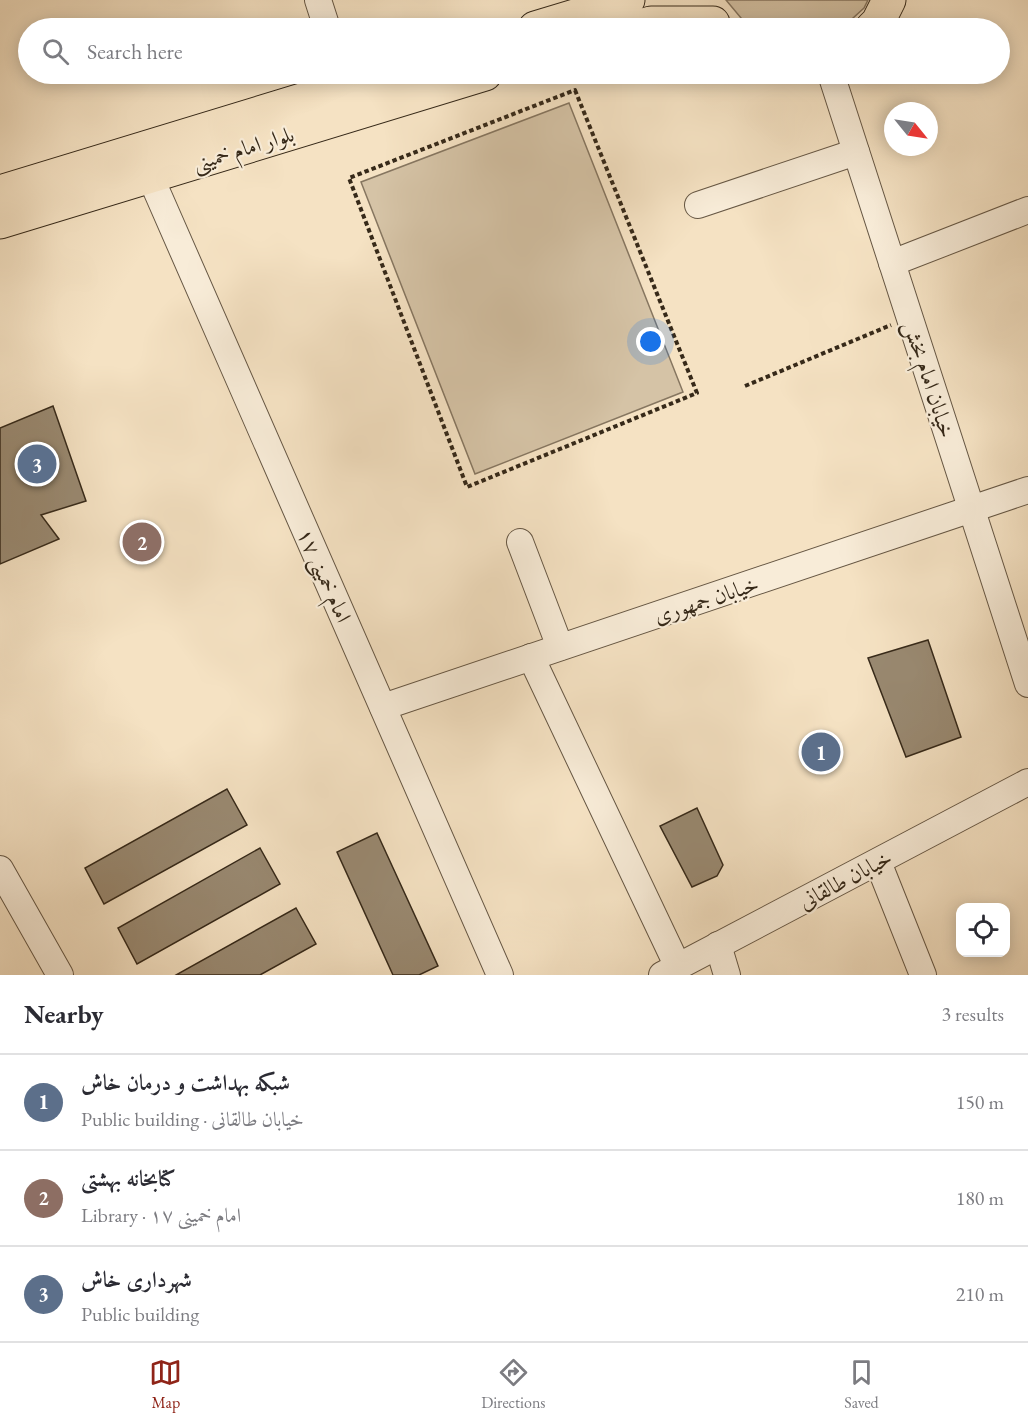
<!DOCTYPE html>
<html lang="en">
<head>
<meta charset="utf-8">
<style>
  body { margin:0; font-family:"EB Garamond",Amiri,serif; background:#f2f2f3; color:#2b2b33 }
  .controls { position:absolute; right:18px; bottom:18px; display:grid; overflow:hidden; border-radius:12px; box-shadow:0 3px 15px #0003 }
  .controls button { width:54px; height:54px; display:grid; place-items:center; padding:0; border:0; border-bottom:2px solid #e1e1e2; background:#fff; color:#2b2b33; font:30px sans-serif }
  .compass { position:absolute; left:884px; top:102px; width:54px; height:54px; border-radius:50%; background:#fff; box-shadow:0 3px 15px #0003; rotate:120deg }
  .you { position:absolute; left:651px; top:342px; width:21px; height:21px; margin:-15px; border:4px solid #fff; border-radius:50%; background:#1a73e8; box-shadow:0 0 0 9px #1a73e833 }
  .badge { display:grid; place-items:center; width:39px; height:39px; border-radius:50%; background:#8f2418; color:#fff; font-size:20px; font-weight:700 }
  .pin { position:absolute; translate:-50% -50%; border:3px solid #fff; box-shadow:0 2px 6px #0006 }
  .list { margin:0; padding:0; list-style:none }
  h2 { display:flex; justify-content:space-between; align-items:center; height:78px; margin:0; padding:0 24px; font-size:26px }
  h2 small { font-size:20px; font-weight:400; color:#7c7c81 }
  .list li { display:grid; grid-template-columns:39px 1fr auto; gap:18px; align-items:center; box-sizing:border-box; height:96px; padding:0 24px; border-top:2px solid #e1e1e2 }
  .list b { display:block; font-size:22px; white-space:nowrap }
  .list p { margin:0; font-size:20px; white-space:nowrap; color:#7c7c81 }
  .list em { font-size:20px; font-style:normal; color:#7c7c81 }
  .icon { flex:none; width:33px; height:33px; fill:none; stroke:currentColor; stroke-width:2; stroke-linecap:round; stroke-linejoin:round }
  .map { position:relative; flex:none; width:1028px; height:975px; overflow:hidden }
  .search { position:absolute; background:#fff; box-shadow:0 3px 15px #0003; left:18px; right:18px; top:18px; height:66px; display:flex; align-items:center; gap:15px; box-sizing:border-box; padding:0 21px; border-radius:33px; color:#7c7c81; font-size:22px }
  .sheet { height:366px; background:#fff }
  nav { display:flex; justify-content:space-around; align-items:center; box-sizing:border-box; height:84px; border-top:2px solid #e1e1e2; background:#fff; font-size:16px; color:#7c7c81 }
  nav a { display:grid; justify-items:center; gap:3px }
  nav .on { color:#8f2418 }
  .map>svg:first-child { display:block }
</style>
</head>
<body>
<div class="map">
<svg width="1028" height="975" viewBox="0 0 1028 975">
  <rect width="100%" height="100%" fill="#f5e2c3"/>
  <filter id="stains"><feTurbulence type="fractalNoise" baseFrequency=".00333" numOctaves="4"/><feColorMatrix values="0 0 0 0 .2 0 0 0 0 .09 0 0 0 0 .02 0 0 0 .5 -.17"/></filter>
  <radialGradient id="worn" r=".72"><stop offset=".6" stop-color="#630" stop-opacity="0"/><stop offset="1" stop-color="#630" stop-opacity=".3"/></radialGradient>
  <!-- green -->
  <g fill="#d5c3a6" stroke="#867660" stroke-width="1.5">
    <path d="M726 0H868L864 8 842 28H754L746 24Z"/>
    <path d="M569 103 683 392 475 474 361 182Z"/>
  </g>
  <!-- building -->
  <g fill="#998971" stroke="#362919" stroke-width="1.5">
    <path d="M53 406 86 501 41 515 59 539 0 564V428Z"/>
    <path d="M928 640 961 737 906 757 868 658Z"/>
    <path d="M227 789 247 825 104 904 85 868Z"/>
    <path d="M697 808 723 865 717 876 692 887 660 826Z"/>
    <path d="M377 833 438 966 419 975H393L337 852Z"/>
    <path d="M260 848 280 884 137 964 118 928Z"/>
    <path d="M296 908 316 944 260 975H176Z"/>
  </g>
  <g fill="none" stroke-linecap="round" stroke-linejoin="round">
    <defs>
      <g id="minor">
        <path d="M318 0 327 28"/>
        <path d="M831 74 1028 684"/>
        <path d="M150 176 500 975"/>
        <path d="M698 205 856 152"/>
        <path d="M892 263 1028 210"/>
        <path d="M520 542 560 647"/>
        <path d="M531 657 678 967"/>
        <path d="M383 707 1028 490"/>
        <path d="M878 862 923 975"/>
        <path d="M0 869 60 975"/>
        <path d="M718 945 727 975"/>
        <path d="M662 975 1028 782"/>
      </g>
      <g id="major">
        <path d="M535 28 628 0"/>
        <path d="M633 28 651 23H713"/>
        <path d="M872 28 878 22 889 0"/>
        <path d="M0 192 387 74"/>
        <path d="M0 222 485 74"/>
      </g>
    </defs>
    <!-- minor casing -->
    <use href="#minor" stroke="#665744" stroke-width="28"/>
    <!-- major casing -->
    <use href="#major" stroke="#362919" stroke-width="35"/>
    <!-- path -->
    <g stroke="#362919" stroke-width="4" stroke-dasharray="4.5 3" stroke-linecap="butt">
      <path d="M575 90 697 393 467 487 349 178Z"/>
      <path d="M745 386 891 325"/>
    </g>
    <!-- minor -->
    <use href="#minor" stroke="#f8ecd8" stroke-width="26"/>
    <!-- major -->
    <use href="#major" stroke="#f5e2c3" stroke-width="33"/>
  </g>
  <g text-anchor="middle" stroke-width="4.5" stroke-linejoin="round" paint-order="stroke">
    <!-- street labels -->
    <g font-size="22" fill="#362919" stroke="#f8ecd8">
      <text transform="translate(243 148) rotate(-17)" y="8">بلوار امام خمینی</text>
      <text transform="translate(930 379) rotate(72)" y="8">خیابان امام بخش</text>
      <text transform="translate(325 575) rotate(66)" y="8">امام خمینی ۱۷</text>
      <text transform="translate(706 599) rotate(-18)" y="8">خیابان جمهوری</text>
      <text transform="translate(845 879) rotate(-28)" y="8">خیابان طالقانی</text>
    </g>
  </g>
  <rect width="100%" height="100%" filter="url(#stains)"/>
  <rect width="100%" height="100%" fill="url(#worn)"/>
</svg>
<div class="controls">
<button><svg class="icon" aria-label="locate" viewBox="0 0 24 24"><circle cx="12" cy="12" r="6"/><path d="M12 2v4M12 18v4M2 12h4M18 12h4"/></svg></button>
</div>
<svg class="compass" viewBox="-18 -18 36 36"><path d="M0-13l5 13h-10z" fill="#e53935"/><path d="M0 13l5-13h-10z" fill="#7c7c81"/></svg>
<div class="you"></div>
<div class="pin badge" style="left:821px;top:752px;background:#5c6f8a">1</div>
<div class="pin badge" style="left:142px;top:542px;background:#8d6e63">2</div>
<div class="pin badge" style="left:37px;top:464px;background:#5c6f8a">3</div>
<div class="search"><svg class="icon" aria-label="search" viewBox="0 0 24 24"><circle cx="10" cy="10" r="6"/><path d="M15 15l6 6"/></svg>Search here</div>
</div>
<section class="sheet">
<h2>Nearby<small>3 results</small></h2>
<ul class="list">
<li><span class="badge" style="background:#5c6f8a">1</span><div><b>شبکه بهداشت و درمان خاش</b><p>Public building · خیابان طالقانی</p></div><em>150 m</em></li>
<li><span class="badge" style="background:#8d6e63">2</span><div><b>کتابخانه بهشتی</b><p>Library · امام خمینی ۱۷</p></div><em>180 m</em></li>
<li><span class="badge" style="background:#5c6f8a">3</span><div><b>شهرداری خاش</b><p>Public building</p></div><em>210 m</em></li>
</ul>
</section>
<nav>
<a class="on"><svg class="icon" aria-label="map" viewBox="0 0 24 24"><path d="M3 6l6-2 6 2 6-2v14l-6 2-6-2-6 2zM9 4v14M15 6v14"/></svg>Map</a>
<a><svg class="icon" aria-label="directions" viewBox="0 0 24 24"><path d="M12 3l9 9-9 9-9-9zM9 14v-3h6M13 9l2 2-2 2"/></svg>Directions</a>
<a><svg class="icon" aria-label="saved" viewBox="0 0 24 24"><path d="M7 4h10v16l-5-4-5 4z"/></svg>Saved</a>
</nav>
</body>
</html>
